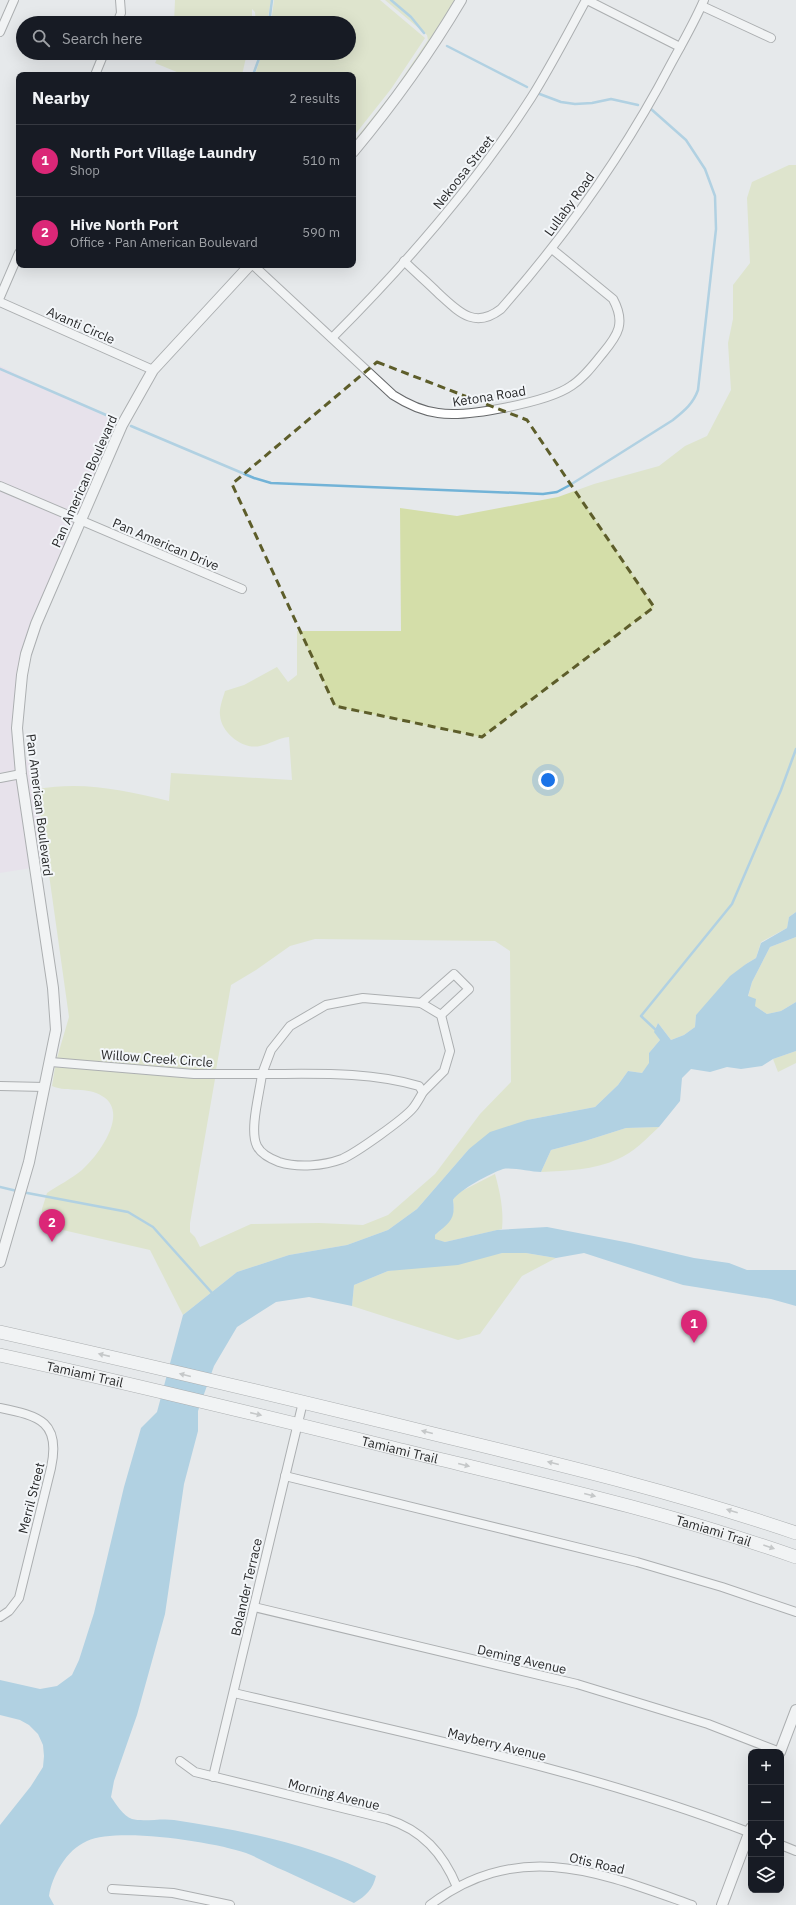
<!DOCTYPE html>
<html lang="en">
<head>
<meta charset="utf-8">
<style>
  body { margin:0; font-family:"IBM Plex Sans",sans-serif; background:#242831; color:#f1f3f6 }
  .controls { position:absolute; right:12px; bottom:12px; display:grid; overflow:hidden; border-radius:8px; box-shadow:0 4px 16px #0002 }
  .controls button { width:36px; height:36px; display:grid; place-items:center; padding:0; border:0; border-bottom:1px solid #363941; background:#171b24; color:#f1f3f6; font:20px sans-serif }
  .you { position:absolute; left:548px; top:780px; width:14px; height:14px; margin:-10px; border:3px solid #fff; border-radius:50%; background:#1a73e8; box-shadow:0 0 0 6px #1a73e833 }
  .badge { display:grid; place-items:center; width:26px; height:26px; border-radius:50%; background:#db2777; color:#fff; font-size:13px; font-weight:700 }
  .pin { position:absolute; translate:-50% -33px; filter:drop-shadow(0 1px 2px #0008) }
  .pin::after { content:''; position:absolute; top:21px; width:14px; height:12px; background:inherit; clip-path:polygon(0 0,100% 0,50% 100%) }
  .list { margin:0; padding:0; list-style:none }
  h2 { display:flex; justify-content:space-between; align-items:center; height:52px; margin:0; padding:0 16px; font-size:17px }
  h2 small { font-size:13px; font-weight:400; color:#9ea1a6 }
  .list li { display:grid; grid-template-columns:26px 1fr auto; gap:12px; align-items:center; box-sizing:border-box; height:72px; padding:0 16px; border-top:1px solid #363941 }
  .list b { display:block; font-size:15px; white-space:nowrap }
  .list p { margin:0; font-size:13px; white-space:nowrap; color:#9ea1a6 }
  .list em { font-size:13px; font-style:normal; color:#9ea1a6 }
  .icon { flex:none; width:22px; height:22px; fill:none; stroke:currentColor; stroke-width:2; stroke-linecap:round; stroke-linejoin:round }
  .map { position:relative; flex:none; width:796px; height:1905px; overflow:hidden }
  .search { position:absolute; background:#171b24; box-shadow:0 4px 16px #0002; left:16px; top:16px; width:340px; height:44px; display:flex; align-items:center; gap:10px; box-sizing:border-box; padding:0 14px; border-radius:22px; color:#9ea1a6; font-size:15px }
  .panel { position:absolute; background:#171b24; box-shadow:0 4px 16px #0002; left:16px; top:72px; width:340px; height:196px; border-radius:8px }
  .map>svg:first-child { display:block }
</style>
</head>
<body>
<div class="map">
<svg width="796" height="1905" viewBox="0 0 796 1905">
  <rect width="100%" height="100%" fill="#e6e9eb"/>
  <!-- industrial -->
  <g fill="#e8d9eb">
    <path d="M0 366 119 423 79 515 0 481Z"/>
    <path d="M0 491 75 523 18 674 13 728 16 770 0 773Z"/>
    <path d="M23 760H33L48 865 39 867Z"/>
    <path d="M17 779 31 868 0 873V782Z"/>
  </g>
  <!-- green -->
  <g fill="#d4dea9">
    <path d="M175 0H271L267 23H256L255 12 252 9V23H174Z"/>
    <path d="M274 0H380L425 38 391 89 353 137V75H255L262 53H349V23H271Z"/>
    <path d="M385 0H456C426 51 390 99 353 145V142L393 92 428 40 427 35Z"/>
    <path d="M160 53H247L242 75H184L155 63Z"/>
    <path d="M789 165H796V912L789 917 787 928 761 942 756 958 746 964 696 1015 695 1027 684 1035 671 1040 658 1023 655 1029 660 1040 649 1053 650 1063 642 1073 628 1071 618 1085 595 1107 527 1120 469 1149 417 1209 388 1230 347 1245 289 1255 237 1272 183 1315 150 1250 41 1225 42 1209 47 1193C59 1185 71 1179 82 1170 99 1155 130 1112 102 1096 87 1086 69 1093 52 1086L55 1067 193 1078 215 1079 190 1223V1232L195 1237 200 1247 251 1224 319 1223 363 1225 388 1215 435 1174 480 1114 511 1082 510 951 495 941 315 939 290 946 256 970 231 985 216 1070H194L57 1058 69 1017 37 789C84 781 123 790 169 801L171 773 292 780 289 737C278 738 270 744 260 746 243 750 221 733 220 715 219 708 223 698 225 691L244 685 277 667 288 682 297 675V631H401L400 508 457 516 558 497 594 484 659 466 685 446 707 436 731 390 728 343 733 319V285L750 263 747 198 752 182Z"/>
    <path d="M796 937V1002L781 1011 767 1014 755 1006 748 997 752 982 770 947Z"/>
    <path d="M796 1051V1063L778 1072 773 1059Z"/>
    <path d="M659 1127C647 1138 633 1153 618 1159 594 1170 566 1171 541 1172L551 1150 585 1141 626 1128Z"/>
    <path d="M495 1174C500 1192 504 1211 502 1229L445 1242 435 1240V1235L442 1229 454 1209 453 1200 458 1193Z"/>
    <path d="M502 1253H526L556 1258 522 1276 480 1334 458 1340 352 1306 354 1285 388 1271Z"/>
  </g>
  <!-- water -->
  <path fill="#72b3d7" d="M796 912V937L770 947 752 982 748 996 756 999 755 1006 767 1014 781 1011 796 1002V1051L773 1059 762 1066 741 1069 727 1067 710 1072 691 1069 682 1078 680 1101 659 1127 626 1128 585 1141 551 1150 541 1172C531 1172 512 1167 503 1169 491 1173 459 1190 453 1200 456 1220 449 1223 435 1235V1239L445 1242 497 1230 547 1227 630 1243 694 1258 729 1263 747 1270H796V1306L771 1299 683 1285 584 1253 556 1258 526 1253H502L458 1265 388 1271 354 1285 352 1306 309 1297 276 1302 237 1327 214 1366 198 1411V1431L184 1484 165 1614 137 1715 114 1781 111 1797C116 1804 123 1816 132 1819 143 1822 162 1818 174 1820 242 1830 314 1845 376 1876 373 1889 366 1896 354 1903 331 1892 308 1882 285 1871 272 1866 259 1858 246 1853 213 1842 119 1827 87 1841 66 1850 52 1876 49 1896L54 1905H0V1825L31 1786 43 1767 44 1756 43 1745 38 1734 29 1725 20 1720 0 1715V1680L40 1689 57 1686 72 1675 79 1660 94 1613 124 1487 141 1428 157 1412 183 1315 237 1272 289 1255 347 1245 388 1230 417 1209 469 1149 490 1132 527 1120 595 1107 618 1085 628 1071 642 1073 649 1063V1053L660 1040 654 1032 658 1023 671 1040 684 1035 695 1027 696 1015 730 976 746 964 756 958 761 943 787 928 789 917Z"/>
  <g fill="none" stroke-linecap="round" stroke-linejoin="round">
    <!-- stream -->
    <g stroke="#72b3d7" stroke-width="2.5">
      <path d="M391 0 411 17 424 33"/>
      <path d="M269 23 272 0"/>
      <path d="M447 46 527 87"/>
      <path d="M253 75 261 53"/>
      <path d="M537 93 561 102 575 104 592 103 611 99 638 105"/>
      <path d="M0 369 113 418"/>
      <path d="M131 426 254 478 271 483 543 494 557 492 570 485 673 420C684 411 693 404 698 390L716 229 715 196 705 169 686 140 651 109"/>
      <path d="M657 1031 641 1016 732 904 781 790 796 749"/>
      <path d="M0 1187 17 1191"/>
      <path d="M22 1192 128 1212 153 1227 213 1294"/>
    </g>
    <defs>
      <g id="minor">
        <path d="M587 0 680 47"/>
        <path d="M702 6 771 38"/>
        <path d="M117 23 121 13 120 0"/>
        <path d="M0 32 14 0"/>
        <path d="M95 75 104 53"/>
        <path d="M404 261C415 272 427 282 438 293 458 311 474 330 501 309 568 233 625 152 672 62 683 42 695 21 704 0"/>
        <path d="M253 265 393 395C407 404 422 411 438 413 466 418 548 402 571 386 584 378 593 365 603 353 618 335 626 323 613 299L552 249"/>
        <path d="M0 297 19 253"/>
        <path d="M0 302 153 370"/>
        <path d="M332 338C405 265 475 185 531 98 551 66 568 33 586 0"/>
        <path d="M0 486 242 589"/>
        <path d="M0 778 21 774"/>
        <path d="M421 1003 454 974 469 989 441 1015"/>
        <path d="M51 1062 194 1074H262L271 1050 290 1026 326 1005 363 998 421 1003 441 1015 450 1051 444 1071 423 1092"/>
        <path d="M262 1074C314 1074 368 1071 419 1086L423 1092C420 1097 417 1103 413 1108 404 1119 356 1153 342 1159 323 1166 298 1168 279 1162 271 1159 261 1154 257 1146 249 1130 260 1092 262 1074Z"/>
        <path d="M0 1086 45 1087"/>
        <path d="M0 1408C40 1416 61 1422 51 1468L19 1598 9 1611 0 1617"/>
        <path d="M285 1476 637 1562 722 1587 796 1612"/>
        <path d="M254 1607 577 1684 708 1724 780 1752"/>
        <path d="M234 1693C407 1734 584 1769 751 1833"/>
        <path d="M180 1761 195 1772 387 1819C422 1830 443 1853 457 1887"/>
        <path d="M213 1777 303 1402"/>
        <path d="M781 1845 796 1851"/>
        <path d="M112 1889 173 1893 230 1905"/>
        <path d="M430 1905C519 1838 599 1872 692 1905"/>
      </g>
      <g id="tertiary">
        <path d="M353 152C393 104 429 54 461 0"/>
        <path d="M0 1262 29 1162 56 1030 53 988 21 774 17 728 22 675 26 654 36 624 122 425 153 370 250 265"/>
        <path d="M780 1752 796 1710"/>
        <path d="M722 1905 751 1828"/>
      </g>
      <g id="primary">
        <path d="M0 1332C144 1364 287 1398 430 1433 553 1463 676 1492 796 1533"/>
        <path id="s1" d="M0 1355C139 1385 276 1419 414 1453 542 1484 671 1513 796 1557"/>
      </g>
    </defs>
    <!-- minor casing -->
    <use href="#minor" stroke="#66686a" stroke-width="10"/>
    <!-- tertiary casing -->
    <use href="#tertiary" stroke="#66686a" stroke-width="12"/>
    <!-- primary casing -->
    <use href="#primary" stroke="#66686a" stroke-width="14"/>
    <!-- minor -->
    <use href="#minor" stroke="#fff" stroke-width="8"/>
    <!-- tertiary -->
    <use href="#tertiary" stroke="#fff" stroke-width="10"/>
    <!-- primary -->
    <use href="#primary" stroke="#fff" stroke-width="13"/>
  </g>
  <!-- one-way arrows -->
  <defs><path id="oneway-solid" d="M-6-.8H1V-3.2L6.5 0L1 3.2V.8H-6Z"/></defs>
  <g fill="#9e9f9f">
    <use href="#oneway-solid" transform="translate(104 1355) rotate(-167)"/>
    <use href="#oneway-solid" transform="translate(185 1375) rotate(-166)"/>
    <use href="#oneway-solid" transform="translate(256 1414) rotate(13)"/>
    <use href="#oneway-solid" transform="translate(427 1432) rotate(-166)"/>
    <use href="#oneway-solid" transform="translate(553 1463) rotate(-166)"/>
    <use href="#oneway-solid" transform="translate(464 1465) rotate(14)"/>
    <use href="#oneway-solid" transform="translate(590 1495) rotate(14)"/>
    <use href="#oneway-solid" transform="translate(732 1511) rotate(-163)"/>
    <use href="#oneway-solid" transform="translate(769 1547) rotate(19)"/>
  </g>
  <!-- marked area -->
  <path d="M0 0H796V1905H0ZM377 362 527 420 654 607 482 737 335 706 232 484Z" fill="#e6e9eb" fill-opacity=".55" fill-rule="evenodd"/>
  <path fill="none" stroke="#5d5d2a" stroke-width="3" stroke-dasharray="8 5" stroke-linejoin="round" d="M377 362 527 420 654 607 482 737 335 706 232 484Z"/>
  <g text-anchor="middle" stroke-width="4" stroke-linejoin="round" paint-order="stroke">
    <!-- street labels -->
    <g font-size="13" fill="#28292a" stroke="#f3f6f9">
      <text transform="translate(463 172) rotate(-52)" y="5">Nekoosa Street</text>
      <text transform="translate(569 204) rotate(-54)" y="5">Lullaby Road</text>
      <text transform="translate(81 325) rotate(24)" y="5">Avanti Circle</text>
      <text transform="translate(489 396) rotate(-9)" y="5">Ketona Road</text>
      <text transform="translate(84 481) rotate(-66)" y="5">Pan American Boulevard</text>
      <text transform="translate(166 544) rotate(23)" y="5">Pan American Drive</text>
      <text transform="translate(40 805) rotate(83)" y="5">Pan American Boulevard</text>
      <text transform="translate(157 1058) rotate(4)" y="5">Willow Creek Circle</text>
      <text dy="5" stroke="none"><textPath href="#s1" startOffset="87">Tamiami Trail</textPath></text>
      <text dy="5" stroke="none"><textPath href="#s1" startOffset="411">Tamiami Trail</textPath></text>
      <text transform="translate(31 1498) rotate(-76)" y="5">Merril Street</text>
      <text dy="5" stroke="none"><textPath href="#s1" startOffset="735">Tamiami Trail</textPath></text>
      <text transform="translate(246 1587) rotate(-77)" y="5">Bolander Terrace</text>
      <text transform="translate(522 1659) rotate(13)" y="5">Deming Avenue</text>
      <text transform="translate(497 1744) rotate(14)" y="5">Mayberry Avenue</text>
      <text transform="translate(334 1794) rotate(14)" y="5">Morning Avenue</text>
      <text transform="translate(597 1863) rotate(13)" y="5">Otis Road</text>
    </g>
  </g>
</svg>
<div class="controls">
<button>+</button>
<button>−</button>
<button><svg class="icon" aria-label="locate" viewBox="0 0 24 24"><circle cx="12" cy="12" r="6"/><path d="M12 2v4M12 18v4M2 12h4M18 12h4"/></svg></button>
<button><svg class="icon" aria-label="layers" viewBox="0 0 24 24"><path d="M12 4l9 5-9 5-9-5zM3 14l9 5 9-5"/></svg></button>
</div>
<div class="you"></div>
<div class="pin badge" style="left:694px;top:1343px">1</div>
<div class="pin badge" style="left:52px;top:1242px">2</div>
<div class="search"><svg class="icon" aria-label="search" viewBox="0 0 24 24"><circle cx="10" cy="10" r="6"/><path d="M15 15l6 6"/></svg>Search here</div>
<section class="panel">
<h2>Nearby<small>2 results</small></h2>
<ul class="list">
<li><span class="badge">1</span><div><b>North Port Village Laundry</b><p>Shop</p></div><em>510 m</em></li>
<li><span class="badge">2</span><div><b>Hive North Port</b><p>Office · Pan American Boulevard</p></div><em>590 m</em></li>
</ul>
</section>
</div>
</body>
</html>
